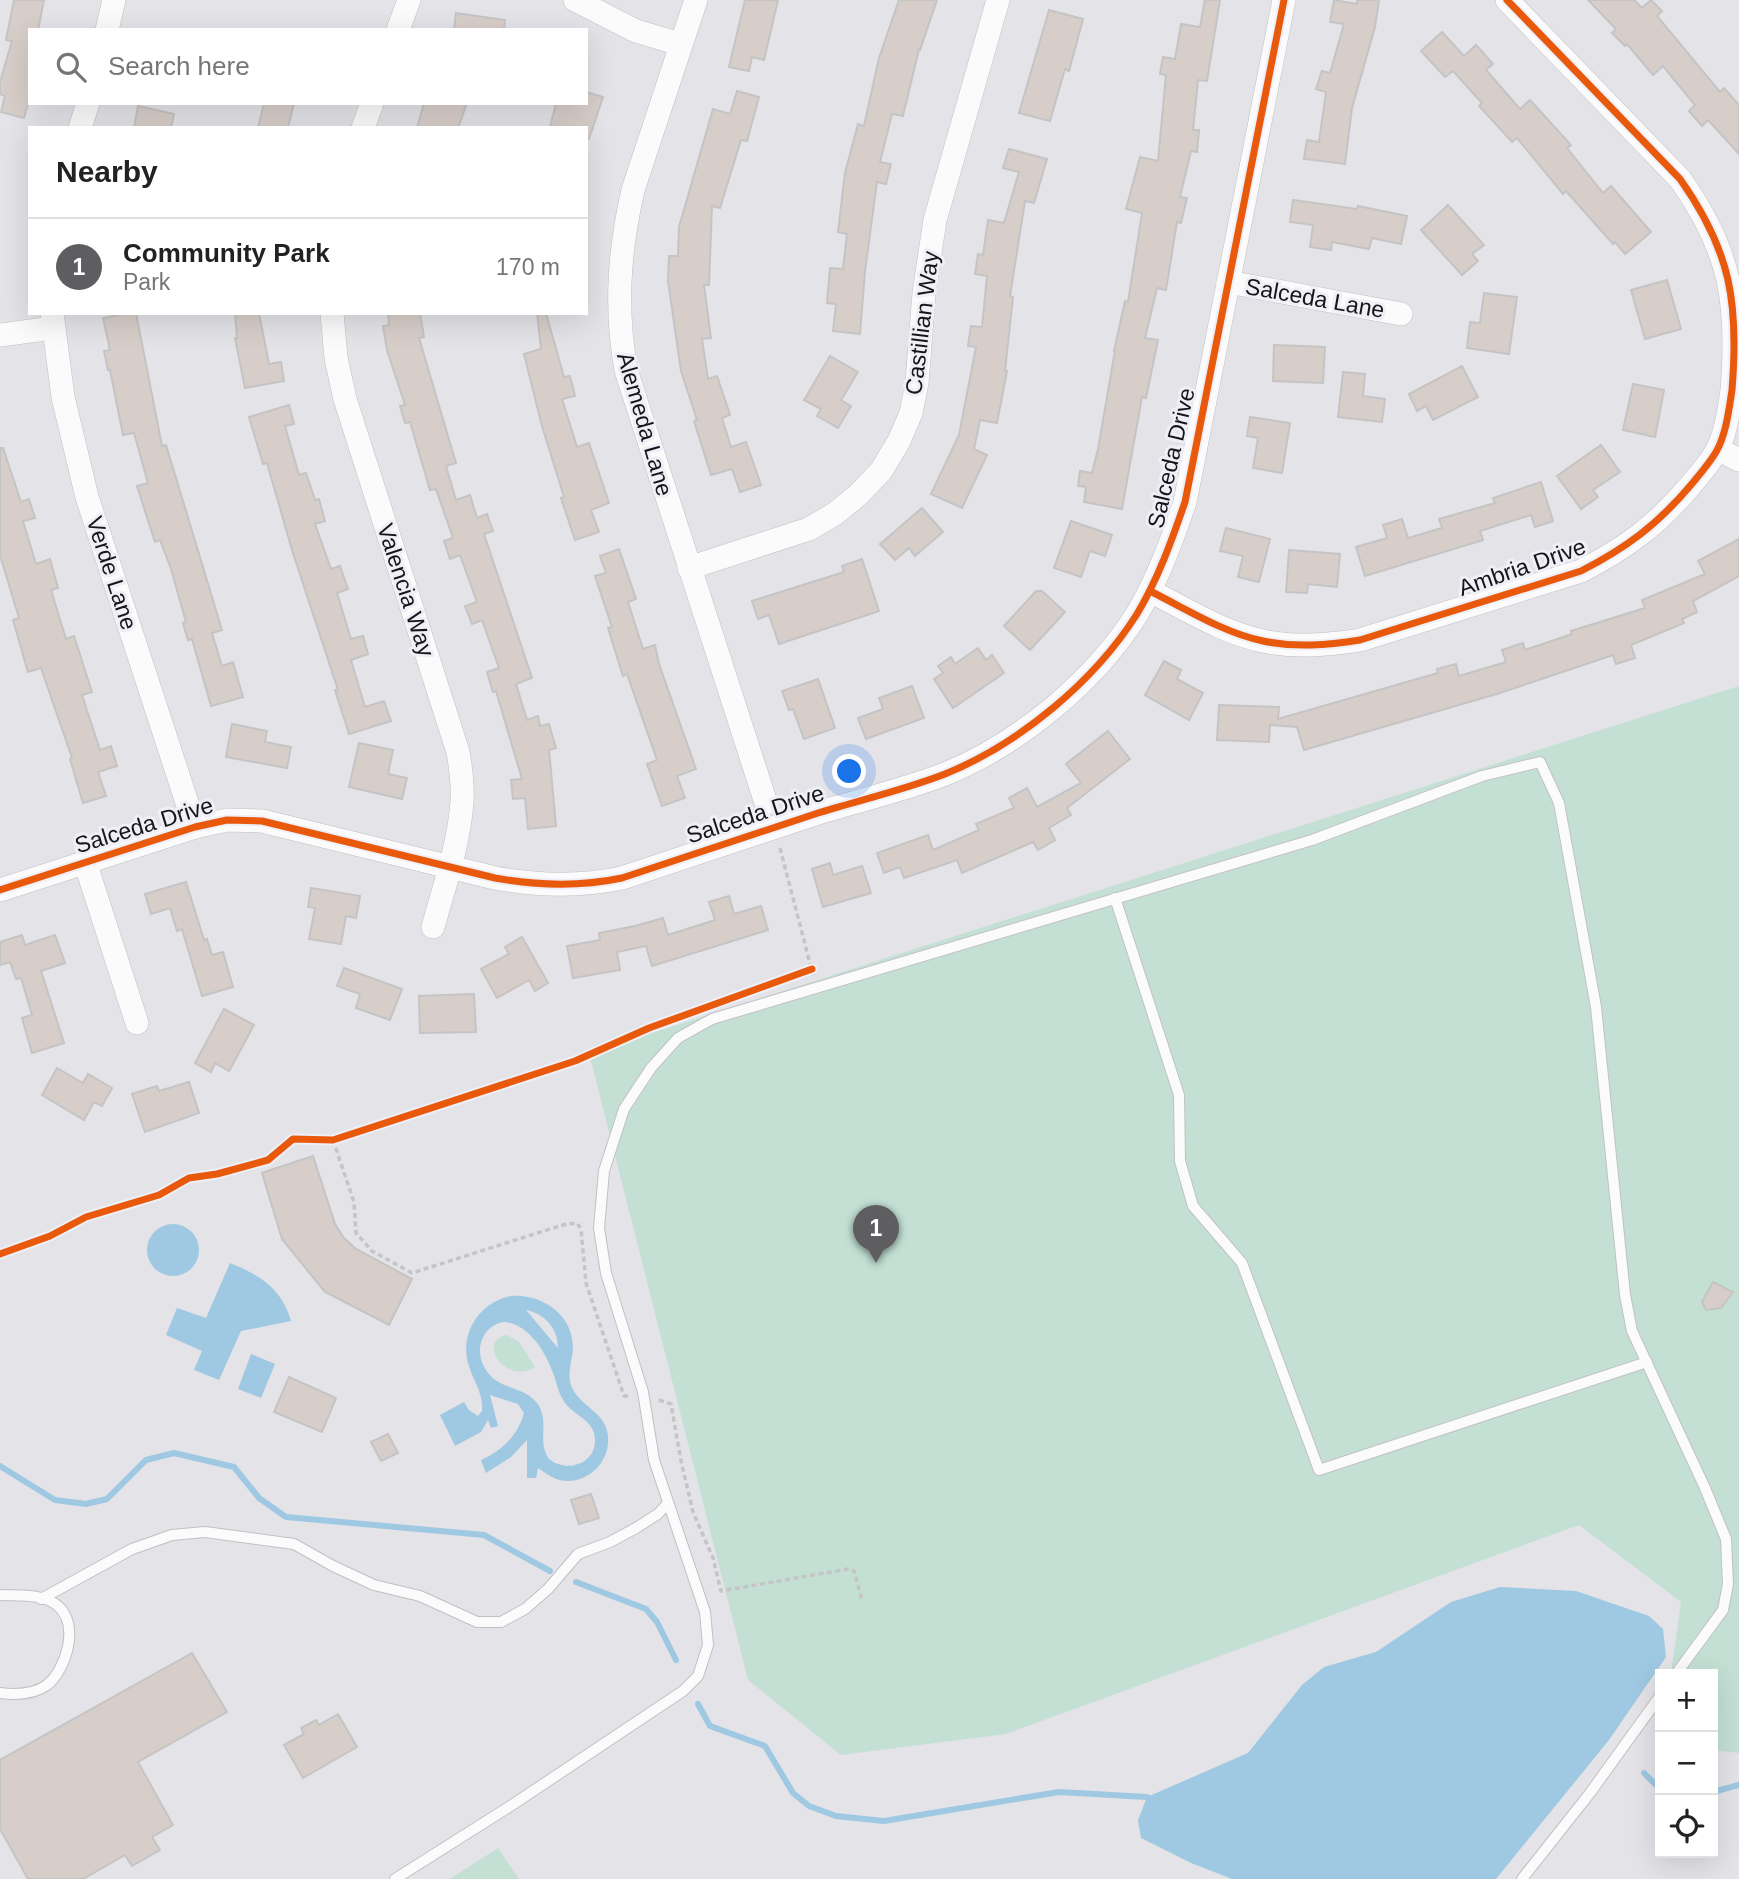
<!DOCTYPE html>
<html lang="en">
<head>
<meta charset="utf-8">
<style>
  body { margin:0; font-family:Arial,sans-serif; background:#f2f2f2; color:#222 }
  .controls { position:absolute; right:21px; bottom:21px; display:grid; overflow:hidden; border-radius:0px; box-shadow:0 7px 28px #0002 }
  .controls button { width:63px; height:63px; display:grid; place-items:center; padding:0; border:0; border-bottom:2px solid #e0e0e0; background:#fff; color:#222; font:35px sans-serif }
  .you { position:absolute; left:850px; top:772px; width:24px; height:24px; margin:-18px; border:5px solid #fff; border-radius:50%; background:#1a73e8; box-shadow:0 0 0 10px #1a73e833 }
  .badge { display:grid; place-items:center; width:46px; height:46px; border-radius:50%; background:#5e5e61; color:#fff; font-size:23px; font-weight:700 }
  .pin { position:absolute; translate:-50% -58px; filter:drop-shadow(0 2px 4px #0008) }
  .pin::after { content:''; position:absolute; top:37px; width:24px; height:21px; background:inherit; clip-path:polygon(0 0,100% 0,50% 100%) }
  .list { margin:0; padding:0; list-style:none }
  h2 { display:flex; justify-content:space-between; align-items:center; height:91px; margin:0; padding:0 28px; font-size:30px }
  h2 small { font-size:23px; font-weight:400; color:#767676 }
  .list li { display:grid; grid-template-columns:46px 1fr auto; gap:21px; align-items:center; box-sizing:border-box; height:98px; padding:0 28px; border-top:2px solid #e0e0e0 }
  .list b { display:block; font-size:26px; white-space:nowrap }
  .list p { margin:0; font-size:23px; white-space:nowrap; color:#767676 }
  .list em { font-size:23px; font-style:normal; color:#767676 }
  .icon { flex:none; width:38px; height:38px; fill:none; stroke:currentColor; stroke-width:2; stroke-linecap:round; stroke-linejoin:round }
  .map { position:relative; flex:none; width:1739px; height:1879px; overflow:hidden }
  .search { position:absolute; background:#fff; box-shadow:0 7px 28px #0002; left:28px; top:28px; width:560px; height:77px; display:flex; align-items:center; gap:18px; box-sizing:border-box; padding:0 24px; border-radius:0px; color:#767676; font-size:26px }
  .panel { position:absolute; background:#fff; box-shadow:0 7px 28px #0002; left:28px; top:126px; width:560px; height:189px; border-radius:0px }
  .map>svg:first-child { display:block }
</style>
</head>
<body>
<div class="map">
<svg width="1739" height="1879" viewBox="0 0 1739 1879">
  <rect width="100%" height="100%" fill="#e3e3e8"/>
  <!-- green -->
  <g fill="#c4e0d4">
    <path d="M1739 686V1753L1713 1750V1674H1671L1681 1602 1579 1525 1006 1734 841 1755 748 1680 589 1053Z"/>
    <path d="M507 1335 519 1342 535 1367C505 1386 476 1340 507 1335Z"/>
    <path d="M498 1848 519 1879H450Z"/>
  </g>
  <!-- water -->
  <g fill="#9fc8e2" fill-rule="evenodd">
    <circle cx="173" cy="1250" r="26"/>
    <path d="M230 1263C260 1275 282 1289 291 1321L241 1331 219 1380 194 1370 202 1351 166 1335 177 1308 206 1318Z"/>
    <path d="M511 1296C543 1294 573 1315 573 1348 572 1361 567 1373 571 1385 579 1407 606 1411 608 1436 611 1464 583 1488 556 1479 549 1476 544 1472 538 1468L536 1478H527V1440L511 1457 486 1473 481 1460C502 1451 518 1435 524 1413L518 1404 490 1395 498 1426 491 1428 488 1420 481 1432 455 1446 440 1415 464 1402 469 1410 478 1416 482 1411C484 1393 472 1379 468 1363 460 1332 480 1302 511 1296ZM526 1310C545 1314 558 1328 558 1348ZM503 1322C528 1323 545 1351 553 1373 557 1383 558 1393 565 1403 573 1414 590 1419 594 1433 601 1461 569 1475 549 1459 537 1442 549 1424 539 1406 527 1386 503 1391 489 1374 473 1356 479 1327 503 1322Z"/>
    <path d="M251 1354 275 1364 261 1398 238 1389Z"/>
    <path d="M1500 1587 1576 1591 1649 1616 1663 1629 1666 1657 1609 1740 1496 1879H1232L1191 1863 1141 1838 1138 1820 1147 1797 1248 1753 1302 1685 1324 1667 1376 1652 1451 1602Z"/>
  </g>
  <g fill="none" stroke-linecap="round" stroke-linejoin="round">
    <!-- stream -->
    <g stroke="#9fc8e2" stroke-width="6">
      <path d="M0 1466 55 1500 86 1504 107 1499 146 1460 174 1453 234 1467 259 1498 286 1517 484 1535 550 1571"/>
      <path d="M576 1582 646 1609 657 1622 676 1660"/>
      <path d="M698 1704 710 1726 765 1746 793 1793 809 1806 836 1816 884 1821 1059 1792 1147 1797"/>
      <path d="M1644 1773 1660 1789"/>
      <path d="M1713 1792 1739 1785"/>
    </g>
  </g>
  <!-- building -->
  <g fill="#d8cec9" stroke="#c5c4c5" stroke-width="2">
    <path d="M14 0H44L38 30H30V97L24 118 1 112 5 96 0 94V82L12 41 6 40Z"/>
    <path d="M745 0H778L764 60 752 57 749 71 729 67Z"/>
    <path d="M899 0H937L920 50 919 49 903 116 892 114 880 162 891 164 886 184 877 182 865 271 860 334 833 331 836 304 827 303 830 268 843 269 847 234 838 232 845 173 858 124 864 126 879 58Z"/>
    <path d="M1205 0H1220L1207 81 1198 80 1193 130H1199L1197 152 1191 151 1180 197 1187 198 1181 223 1177 222 1166 290 1157 288 1145 338 1158 340 1146 398 1142 397 1122 509 1084 502 1086 487 1078 486 1080 471 1092 473 1098 449 1115 351H1114L1125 301 1128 302 1142 213 1126 209 1140 157 1158 161 1166 75 1160 74 1163 57 1175 59 1181 24 1200 27Z"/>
    <path d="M1334 0 1357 4V0H1379L1375 27 1352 108 1345 164 1304 159 1307 140 1319 142 1326 92 1316 89 1322 71 1330 73 1344 24 1330 22Z"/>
    <path d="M1588 0H1634L1642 8 1651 0 1662 11 1657 16 1720 92 1724 88 1739 105V154L1708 120 1702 126 1689 111 1695 105 1663 66 1653 75 1627 44 1625 46 1612 33 1616 29Z"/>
    <path d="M1049 10 1083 19 1069 71 1065 69 1050 121 1019 113Z"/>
    <path d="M456 13 505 20 504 30H454Z"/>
    <path d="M1442 32 1464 56 1476 45 1493 64 1486 70 1520 109 1530 100 1571 145 1567 148 1603 193 1611 186 1651 232 1625 254 1615 242 1613 244 1566 191 1563 194 1517 138 1512 142 1479 106 1482 103 1453 71 1445 77 1421 51Z"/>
    <path d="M737 91 759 97 747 141 741 140 720 208 712 206 709 285H704L711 338 702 339 708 379 717 376 730 415 722 418 731 447 746 442 761 485 740 492 732 469 711 475 694 421 697 420 681 371 668 281 669 256H678L679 227 713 109 730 114Z"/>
    <path d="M586 92 603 97 589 139 586 138V128H550L556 103H586Z"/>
    <path d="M264 103H294L288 128H258Z"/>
    <path d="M424 103H467L458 128H417Z"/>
    <path d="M138 106 174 114 171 128H134Z"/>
    <path d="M1009 149 1047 159 1034 203 1025 201 1010 296 1013 297 1005 371H1007L997 423 980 420 974 449 987 455 962 508 931 494 959 435 976 347 968 346 971 326 982 327 987 276 975 274 978 254 983 255 988 220 1004 223 1019 172 1003 168Z"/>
    <path d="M1293 200 1357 209 1358 206 1407 216 1401 244 1372 238 1369 249 1332 242 1331 250 1310 247 1313 225 1290 222Z"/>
    <path d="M1448 205 1484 245 1472 254 1478 261 1462 275 1421 230Z"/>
    <path d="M1667 280 1681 329 1645 339 1631 290Z"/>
    <path d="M1484 293 1517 297 1509 354 1467 348 1470 322 1480 323Z"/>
    <path d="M128 313H136L162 446 166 445 222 630 212 633 222 666 233 662 243 697 211 706 192 639 188 640 183 623 186 622 171 569 160 540 155 542 143 505 137 486 148 483 134 433 123 435 110 370H108L104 351 110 350 103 318Z"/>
    <path d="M235 313H259L269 364 281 362 284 381 245 388 235 338H237Z"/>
    <path d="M388 313H420L424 337 419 338 456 463 446 466 456 500 470 495 477 518 487 514 493 531 484 534 532 678 516 684 527 720 538 716 540 726 549 724 556 748 549 750 556 826 528 829 525 798 513 799 511 780 522 779 496 691 493 692 487 672 499 668 482 620 472 624 465 606 477 602 460 555 450 559 444 541 453 538 436 489 430 490 410 422 405 423 400 406 405 405 387 350 383 326 389 325Z"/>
    <path d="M537 313H546L564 377 570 376 575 396 562 399 577 447 589 443 609 503 591 510 599 532 575 540 561 498 564 497 542 426 524 354 541 349Z"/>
    <path d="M1274 345 1325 347 1323 383 1273 381Z"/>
    <path d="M830 356 858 372 841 400 851 406 838 428 817 416 821 409 804 400Z"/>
    <path d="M1462 366 1478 397 1433 420 1426 406 1417 411 1409 394Z"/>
    <path d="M1343 372 1365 374 1363 396 1385 399 1382 422 1338 417Z"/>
    <path d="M1633 384 1664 390 1655 437 1623 430Z"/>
    <path d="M289 405 294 424 285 426 299 475 306 473 315 500 319 499 325 521 315 524 331 569 340 566 348 589 337 593 351 639 363 636 368 654 351 660 365 707 384 701 391 721 349 734 335 690H338L292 550 267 463 263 464 249 417Z"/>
    <path d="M1250 417 1290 423 1282 473 1253 468 1258 438 1247 436Z"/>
    <path d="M1601 445 1620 472 1593 490 1598 497 1581 509 1557 476Z"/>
    <path d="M0 448H3L21 502 29 499 35 518 23 521 36 564 50 559 58 588 51 590 66 639 74 636 92 692 82 695 100 750 111 746 117 766 98 772 106 796 83 803 70 759 72 758 41 668 28 672 13 620 19 618 0 555Z"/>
    <path d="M1541 482 1553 521 1535 527 1531 515 1480 531 1483 540 1365 576 1356 547 1387 538 1383 525 1402 519 1408 538 1442 528 1439 519 1495 503 1493 498Z"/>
    <path d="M922 508 943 532 915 556 909 548 895 560 880 544Z"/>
    <path d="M1071 521 1112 535 1105 556 1090 551 1081 577 1054 568Z"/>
    <path d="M1226 528 1270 539 1259 582 1238 577 1243 556 1220 551Z"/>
    <path d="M1739 539V576L1693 601 1697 612 1682 619 1684 623 1631 645 1635 658 1616 664 1613 655 1500 693 1304 750 1297 727 1270 725 1269 742 1217 740 1219 705 1279 707 1278 719 1438 673 1437 669 1456 664 1459 676 1506 662 1502 650 1523 643 1525 650 1572 634 1571 631 1645 608 1642 600 1705 574 1698 561Z"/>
    <path d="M619 549 636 599 628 602 643 649 655 645 659 664 696 769 677 776 685 798 662 806 647 764 657 760 627 674 623 676 608 628 612 627 595 576 606 573 600 556Z"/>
    <path d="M1289 550 1340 554 1337 587 1308 584 1307 593 1286 592Z"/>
    <path d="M862 559 879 611 779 644 769 615 758 619 752 601 844 572 842 566Z"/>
    <path d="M1036 591H1042L1065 612 1030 650 1004 626Z"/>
    <path d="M978 648 986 660 992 655 1004 673 953 708 934 679 943 673 938 666 951 657 955 664Z"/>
    <path d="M1164 661 1181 670 1177 679 1203 693 1189 720 1145 695Z"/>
    <path d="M818 679 835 728 804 739 793 709 789 710 782 691Z"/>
    <path d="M912 686 924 718 866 739 858 718 883 709 879 698Z"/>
    <path d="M232 724 267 731 265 742 291 747 287 768 226 757Z"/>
    <path d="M1108 731 1130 759 1067 808 1071 815 1049 828 1055 840 1038 850 1033 842 962 873 957 860 904 878 900 867 884 873 877 853 928 835 933 850 979 830 976 824 1014 808 1009 798 1027 788 1037 807 1081 783 1066 764Z"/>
    <path d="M359 743 393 750 388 774 407 778 402 799 349 787Z"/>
    <path d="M830 863 833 875 862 866 871 893 823 907 812 869Z"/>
    <path d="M186 882 204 940 207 939 212 955 223 952 233 987 202 996 182 929 177 931 170 908 151 914 145 894Z"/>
    <path d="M311 888 360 896 356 918 346 916 341 944 309 939 315 908 308 907Z"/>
    <path d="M729 896 734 914 761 906 768 930 652 966 646 946 617 952 620 970 573 978 567 946 600 940 599 933 635 926 663 918 668 935 715 920 709 902Z"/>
    <path d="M22 935 25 945 55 935 65 963 41 971 64 1043 32 1053 22 1018 32 1015 21 978 16 979 10 962 0 965V942Z"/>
    <path d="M522 937 548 983 535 991 529 980 497 998 481 969 509 954 505 947Z"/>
    <path d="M344 968 402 989 390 1020 356 1008 360 994 337 986Z"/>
    <path d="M474 994 476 1032 420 1033 419 996Z"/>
    <path d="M224 1009 254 1025 229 1071 215 1063 211 1072 195 1063Z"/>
    <path d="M57 1068 83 1083 88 1074 112 1088 102 1106 94 1102 84 1120 42 1095Z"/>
    <path d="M189 1082 199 1113 145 1132 132 1094 157 1086 159 1091Z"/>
    <path d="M313 1156 335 1224 344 1238 356 1249 412 1279 389 1325 325 1292 282 1239 262 1173Z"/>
    <path d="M1713 1282 1733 1292 1721 1308 1706 1310 1702 1302Z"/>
    <path d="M289 1377 336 1398 322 1432 274 1412Z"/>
    <path d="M388 1434 398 1453 381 1461 371 1442Z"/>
    <path d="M591 1494 599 1518 579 1524 571 1500Z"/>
    <path d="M192 1653 227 1712 138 1762 173 1825 152 1837 160 1850 132 1866 125 1855 83 1879H28L0 1829V1760Z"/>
    <path d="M338 1714 357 1747 303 1778 284 1745 304 1734 301 1728 316 1720 319 1725Z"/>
  </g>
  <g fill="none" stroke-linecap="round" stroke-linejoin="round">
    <defs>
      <g id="service">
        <path d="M1115 898 1179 1095 1180 1161 1193 1206 1242 1263 1319 1470 1647 1362"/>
        <path d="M0 1595C19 1596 43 1593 58 1606 80 1625 66 1670 47 1685 33 1695 16 1695 0 1693"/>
        <path d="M41 1599 132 1549 172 1535 205 1532 294 1544 333 1566 374 1585 420 1596 477 1622H501L525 1609 548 1589 578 1554 610 1542 636 1528 658 1514 668 1503"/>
        <path d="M395 1879 512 1805 683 1691 698 1676 708 1645 705 1612 654 1460 643 1392 606 1273 599 1228 604 1171 624 1109 651 1068 678 1038 712 1019 1312 840 1482 776 1540 762 1559 803 1596 1007 1625 1295 1632 1331 1705 1488 1726 1539 1728 1584 1723 1610 1676 1674"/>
        <path d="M1522 1879 1590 1793 1660 1696"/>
      </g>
      <g id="minor">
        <path d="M575 0 636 31 680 44"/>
        <path d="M696 0 633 190C619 251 615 308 626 370L766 803"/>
        <path d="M107 30 114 0"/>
        <path d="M398 30 409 0"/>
        <path d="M80 128 88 103"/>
        <path d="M363 128 372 103"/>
        <path d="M1228 282 1401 314"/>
        <path d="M52 313 63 397 87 497 195 827"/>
        <path d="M332 313 336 358 345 399 458 752C461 769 463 785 462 802 459 844 444 887 433 927"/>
        <path d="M0 335 53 328"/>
        <path d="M1718 449 1739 460"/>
        <path d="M689 568 809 529 836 513 858 495 881 471 899 441 911 413 917 383 924 293 935 220 998 0"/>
        <path d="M1150 591C1186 609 1224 633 1263 641 1296 648 1328 645 1360 640L1581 571C1626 548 1657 525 1690 486 1699 475 1709 464 1716 452 1726 435 1729 409 1732 390 1739 303 1731 251 1680 179L1507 0"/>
        <path d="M85 862 137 1023"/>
        <path d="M0 890 195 827 227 820 262 821 495 878C539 886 579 887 622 878 688 856 753 834 818 813 860 800 904 790 945 774 1019 744 1094 682 1137 614 1158 579 1172 540 1185 502L1284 0"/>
      </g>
    </defs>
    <!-- service casing -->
    <use href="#service" stroke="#c1c1c4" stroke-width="12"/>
    <!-- minor casing -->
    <use href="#minor" stroke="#c1c1c4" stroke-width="24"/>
    <!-- path -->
    <g stroke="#c5c5c6" stroke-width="3.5" stroke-dasharray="5 3.5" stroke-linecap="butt">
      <path d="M780 848 813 975"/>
      <path d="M333 1140 354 1202 356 1233 372 1251 412 1273 566 1224 577 1223 581 1229 586 1283 624 1396H631"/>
      <path d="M659 1400 671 1404 681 1461 693 1512 713 1558 721 1591 848 1569 854 1571 862 1600"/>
    </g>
    <!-- service -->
    <use href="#service" stroke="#fbfbfc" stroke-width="10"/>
    <!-- minor -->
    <use href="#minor" stroke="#fbfbfc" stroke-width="23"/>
    <defs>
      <g id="cycleway">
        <path d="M1150 591C1186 609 1224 633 1263 641 1296 648 1328 645 1360 640L1581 571C1626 548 1657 525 1690 486 1699 475 1709 464 1716 452 1726 435 1729 409 1732 390 1739 303 1731 251 1680 179L1507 0"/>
        <path d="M0 890 195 827 227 820 262 821 495 878C539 886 579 887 622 878 688 856 753 834 818 813 860 800 904 790 945 774 1019 744 1094 682 1137 614 1158 579 1172 540 1185 502L1284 0"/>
        <path d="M0 1254 50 1236 86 1217 159 1195 189 1178 217 1174 268 1160 293 1139 333 1140 575 1061 649 1028 812 969"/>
      </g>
    </defs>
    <!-- cycleway casing -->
    <use href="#cycleway" stroke="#efeff8" stroke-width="11"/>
    <!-- cycleway -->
    <use href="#cycleway" stroke="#e8590c" stroke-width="7"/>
  </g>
  <g text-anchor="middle" stroke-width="6" stroke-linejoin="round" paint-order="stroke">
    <!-- street labels -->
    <g font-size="23" fill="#161619" stroke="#efeff8">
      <text transform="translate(1315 298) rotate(10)" y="8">Salceda Lane</text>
      <text transform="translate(922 323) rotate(-83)" y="8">Castillian Way</text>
      <text transform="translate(645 424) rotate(74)" y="8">Alemeda Lane</text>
      <text transform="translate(1171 458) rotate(-77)" y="8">Salceda Drive</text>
      <text transform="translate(1522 567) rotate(-19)" y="8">Ambria Drive</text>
      <text transform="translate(112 573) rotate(72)" y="8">Verde Lane</text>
      <text transform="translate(406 590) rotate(72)" y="8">Valencia Way</text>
      <text transform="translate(755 814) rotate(-18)" y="8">Salceda Drive</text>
      <text transform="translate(144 825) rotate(-17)" y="8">Salceda Drive</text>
    </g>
  </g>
</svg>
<div class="controls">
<button>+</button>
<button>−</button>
<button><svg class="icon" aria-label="locate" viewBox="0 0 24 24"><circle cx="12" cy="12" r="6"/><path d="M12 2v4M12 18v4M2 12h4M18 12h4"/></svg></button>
</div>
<div class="you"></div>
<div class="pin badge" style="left:876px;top:1263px">1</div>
<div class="search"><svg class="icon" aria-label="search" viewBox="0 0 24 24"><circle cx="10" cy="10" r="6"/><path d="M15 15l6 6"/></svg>Search here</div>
<section class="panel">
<h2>Nearby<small></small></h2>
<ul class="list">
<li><span class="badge">1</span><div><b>Community Park</b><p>Park</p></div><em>170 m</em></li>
</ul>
</section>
</div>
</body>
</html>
